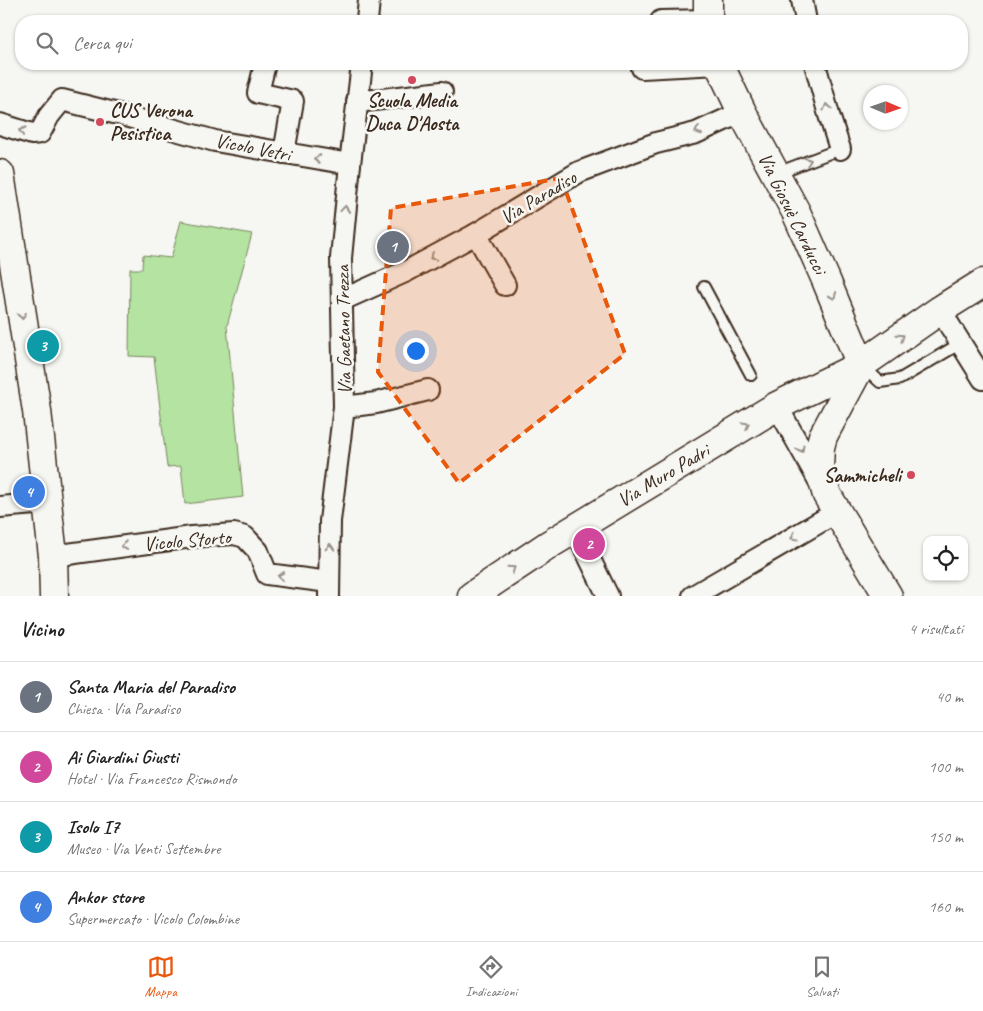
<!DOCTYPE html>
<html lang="it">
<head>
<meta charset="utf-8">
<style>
  body { margin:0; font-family:Caveat,sans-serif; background:#f2f2f2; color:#222 }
  .controls { position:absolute; right:15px; bottom:15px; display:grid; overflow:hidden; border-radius:10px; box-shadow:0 1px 4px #0004 }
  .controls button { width:45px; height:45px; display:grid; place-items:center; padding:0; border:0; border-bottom:1px solid #e0e0e0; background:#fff; color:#222; font:25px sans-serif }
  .compass { position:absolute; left:863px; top:85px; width:45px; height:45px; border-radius:50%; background:#fff; box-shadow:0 1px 4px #0004; rotate:92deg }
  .you { position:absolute; left:415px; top:350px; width:18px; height:18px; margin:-12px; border:4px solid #fff; border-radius:50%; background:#1a73e8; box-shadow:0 0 0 8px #1a73e833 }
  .badge { display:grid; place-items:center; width:32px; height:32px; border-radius:50%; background:#ea580c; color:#fff; font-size:16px; font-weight:700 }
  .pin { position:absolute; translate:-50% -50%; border:2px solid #fff; box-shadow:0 1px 5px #0006 }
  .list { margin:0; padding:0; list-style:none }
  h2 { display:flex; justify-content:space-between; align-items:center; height:65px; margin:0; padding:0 20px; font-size:21px }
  h2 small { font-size:16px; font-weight:400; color:#767676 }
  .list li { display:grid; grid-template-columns:32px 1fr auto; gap:15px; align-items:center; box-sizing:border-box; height:70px; padding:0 20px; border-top:1px solid #e0e0e0 }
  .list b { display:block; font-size:19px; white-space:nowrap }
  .list p { margin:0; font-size:16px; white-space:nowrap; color:#767676 }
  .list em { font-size:16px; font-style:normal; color:#767676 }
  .icon { flex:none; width:28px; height:28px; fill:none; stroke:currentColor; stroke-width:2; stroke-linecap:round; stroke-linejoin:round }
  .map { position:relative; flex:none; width:983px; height:596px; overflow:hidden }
  .search { position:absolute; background:#fff; box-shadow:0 1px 4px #0004; left:15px; right:15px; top:15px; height:55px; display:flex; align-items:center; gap:12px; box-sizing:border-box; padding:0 18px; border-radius:20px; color:#767676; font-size:19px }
  .sheet { height:345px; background:#fff }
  nav { display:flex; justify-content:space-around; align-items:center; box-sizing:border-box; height:70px; border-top:1px solid #e0e0e0; background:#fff; font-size:14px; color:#767676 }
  nav a { display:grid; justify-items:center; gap:2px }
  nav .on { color:#ea580c }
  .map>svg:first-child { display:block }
</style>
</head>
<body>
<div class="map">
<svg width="983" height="596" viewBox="0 0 983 596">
  <rect width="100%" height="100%" fill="#f6f6f2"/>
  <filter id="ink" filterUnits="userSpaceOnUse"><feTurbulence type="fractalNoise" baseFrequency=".02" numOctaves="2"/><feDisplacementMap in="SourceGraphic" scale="10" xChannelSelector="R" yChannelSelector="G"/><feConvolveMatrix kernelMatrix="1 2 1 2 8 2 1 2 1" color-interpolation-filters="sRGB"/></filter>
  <g filter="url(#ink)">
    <!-- green -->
    <path fill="#b5e3a1" stroke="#788660" d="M181 221 252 234 227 326 243 497 185 504 181 466 167 467 154 357 129 356 130 269H142L143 255 171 258Z"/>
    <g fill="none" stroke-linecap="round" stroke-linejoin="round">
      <defs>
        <g id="lane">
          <path d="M777 173 840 149"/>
          <path d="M704 287 751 375"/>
          <path d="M862 365 880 382 900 379 961 343"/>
        </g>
        <g id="street">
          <path d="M802 0 806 21"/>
          <path d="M367 21 369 0"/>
          <path d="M661 21 708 20"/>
          <path d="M265 64 258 93 293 101 284 153"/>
          <path d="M815 64 829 115 840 149"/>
          <path d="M642 68 719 64"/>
          <path d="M357 102 442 92"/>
          <path d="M0 124 32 134 40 133 49 116 62 100 122 115 215 141 350 164"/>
          <path d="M476 234 505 285"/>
          <path d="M342 300 407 271 476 234 579 172 656 143 696 133 742 112"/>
          <path d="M940 310 983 379"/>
          <path d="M777 406 819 481"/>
          <path d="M344 407 376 403 428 390"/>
          <path d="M0 507 46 503"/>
          <path d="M575 529 608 596"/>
          <path d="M53 556 192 537 234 534 245 537 258 551 267 574 329 582"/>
          <path d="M329 596 330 521 344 407 341 258 350 164 362 64"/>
          <path d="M693 596 837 512"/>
        </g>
        <g id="secondary">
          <path d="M708 0V21"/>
          <path d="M719 64 742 112 796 212 826 280 861 365"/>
          <path d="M0 174 37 411 53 556 54 596"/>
          <path d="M861 365 823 436 820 447 819 468 827 495 888 596"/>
          <path d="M472 596 550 544 777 406 861 365 940 310 983 283"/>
        </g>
      </defs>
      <!-- lane casing -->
      <use href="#lane" stroke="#3b2a1e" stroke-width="14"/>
      <!-- street casing -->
      <use href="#street" stroke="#3b2a1e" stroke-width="24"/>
      <!-- secondary casing -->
      <use href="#secondary" stroke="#3b2a1e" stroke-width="31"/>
      <!-- lane -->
      <use href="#lane" stroke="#f6f6f2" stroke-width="10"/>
      <!-- street -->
      <use href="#street" stroke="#f6f6f2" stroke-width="20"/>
      <!-- secondary -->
      <use href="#secondary" stroke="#f6f6f2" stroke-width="28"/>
    </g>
    <!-- one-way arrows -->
    <defs><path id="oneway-chevron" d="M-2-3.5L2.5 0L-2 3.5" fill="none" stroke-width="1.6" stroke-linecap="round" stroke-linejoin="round" transform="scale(1.25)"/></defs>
    <g stroke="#989088">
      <use href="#oneway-chevron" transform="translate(827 107) rotate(-105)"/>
      <use href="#oneway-chevron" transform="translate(22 131) rotate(-163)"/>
      <use href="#oneway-chevron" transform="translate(698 131) rotate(160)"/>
      <use href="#oneway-chevron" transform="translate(317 159) rotate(-170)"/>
      <use href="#oneway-chevron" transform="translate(808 161) rotate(-20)"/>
      <use href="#oneway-chevron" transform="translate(345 209) rotate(-85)"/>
      <use href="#oneway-chevron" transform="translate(433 257) rotate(152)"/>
      <use href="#oneway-chevron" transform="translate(833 296) rotate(68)"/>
      <use href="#oneway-chevron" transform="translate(22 316) rotate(81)"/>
      <use href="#oneway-chevron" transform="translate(901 337) rotate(-35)"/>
      <use href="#oneway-chevron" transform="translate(746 425) rotate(-31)"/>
      <use href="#oneway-chevron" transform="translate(801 449) rotate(61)"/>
      <use href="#oneway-chevron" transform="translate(794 537) rotate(150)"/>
      <use href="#oneway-chevron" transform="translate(124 546) rotate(172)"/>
      <use href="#oneway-chevron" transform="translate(330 547) rotate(-89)"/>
      <use href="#oneway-chevron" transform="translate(512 569) rotate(-34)"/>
      <use href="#oneway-chevron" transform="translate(281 576) rotate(-172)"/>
    </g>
  </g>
  <!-- marked area -->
  <path fill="#e8590c" fill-opacity="0.2" stroke="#e8590c" stroke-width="4" stroke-dasharray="10 6" stroke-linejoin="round" d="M561 178 625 354 459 483 378 372 391 208Z"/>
  <!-- markers -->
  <g fill="#d1495b" stroke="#f6f6f2" stroke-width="2">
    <circle cx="412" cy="80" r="5"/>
    <circle cx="100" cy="122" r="5"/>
    <circle cx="911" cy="475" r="5"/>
  </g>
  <g text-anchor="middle" stroke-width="5" stroke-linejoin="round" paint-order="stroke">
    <!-- poi labels -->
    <g font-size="20" font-weight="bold" fill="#3b2a1e" stroke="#f6f6f2">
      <text x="412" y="107">Scuola Media<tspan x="412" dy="23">Duca D'Aosta</tspan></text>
      <text x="110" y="117" text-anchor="start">CUS Verona<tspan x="110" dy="23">Pesistica</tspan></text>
      <text x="901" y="482" text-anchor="end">Sammicheli</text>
    </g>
    <!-- street labels -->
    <g font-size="20" fill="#3b2a1e" stroke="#f6f6f2">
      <text transform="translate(253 147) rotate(11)" y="7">Vicolo Vetri</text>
      <text transform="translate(538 197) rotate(-31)" y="7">Via Paradiso</text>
      <text transform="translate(793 213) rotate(64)" y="7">Via Giosuè Carducci</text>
      <text transform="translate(343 330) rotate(-91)" y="7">Via Gaetano Trezza</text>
      <text transform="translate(663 475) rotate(-31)" y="7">Via Muro Padri</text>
      <text transform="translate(187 540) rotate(-5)" y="7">Vicolo Storto</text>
    </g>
  </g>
</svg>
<div class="controls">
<button><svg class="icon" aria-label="locate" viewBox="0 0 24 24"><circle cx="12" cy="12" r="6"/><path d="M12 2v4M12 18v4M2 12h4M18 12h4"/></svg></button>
</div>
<svg class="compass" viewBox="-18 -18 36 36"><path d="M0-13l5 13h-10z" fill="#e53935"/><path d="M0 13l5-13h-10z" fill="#767676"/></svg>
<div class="you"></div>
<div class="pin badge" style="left:393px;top:247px;background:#6b7280">1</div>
<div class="pin badge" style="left:589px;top:544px;background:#d1479c">2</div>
<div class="pin badge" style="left:43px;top:346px;background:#0f9aa8">3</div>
<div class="pin badge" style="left:29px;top:492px;background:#3f7fe0">4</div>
<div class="search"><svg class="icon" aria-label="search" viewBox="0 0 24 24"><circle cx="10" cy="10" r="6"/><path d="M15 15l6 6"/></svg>Cerca qui</div>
</div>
<section class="sheet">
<h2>Vicino<small>4 risultati</small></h2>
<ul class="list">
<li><span class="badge" style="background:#6b7280">1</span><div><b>Santa Maria del Paradiso</b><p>Chiesa · Via Paradiso</p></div><em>40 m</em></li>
<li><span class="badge" style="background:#d1479c">2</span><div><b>Ai Giardini Giusti</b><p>Hotel · Via Francesco Rismondo</p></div><em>100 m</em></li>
<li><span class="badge" style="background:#0f9aa8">3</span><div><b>Isolo I7</b><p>Museo · Via Venti Settembre</p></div><em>150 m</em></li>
<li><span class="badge" style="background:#3f7fe0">4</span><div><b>Ankor store</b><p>Supermercato · Vicolo Colombine</p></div><em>160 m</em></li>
</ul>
</section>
<nav>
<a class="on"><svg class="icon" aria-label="map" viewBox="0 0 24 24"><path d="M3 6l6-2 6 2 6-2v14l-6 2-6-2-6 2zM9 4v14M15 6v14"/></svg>Mappa</a>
<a><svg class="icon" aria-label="directions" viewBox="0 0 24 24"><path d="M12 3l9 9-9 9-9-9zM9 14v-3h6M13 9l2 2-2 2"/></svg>Indicazioni</a>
<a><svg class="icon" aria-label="saved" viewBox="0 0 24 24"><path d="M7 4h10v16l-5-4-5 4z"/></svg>Salvati</a>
</nav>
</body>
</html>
